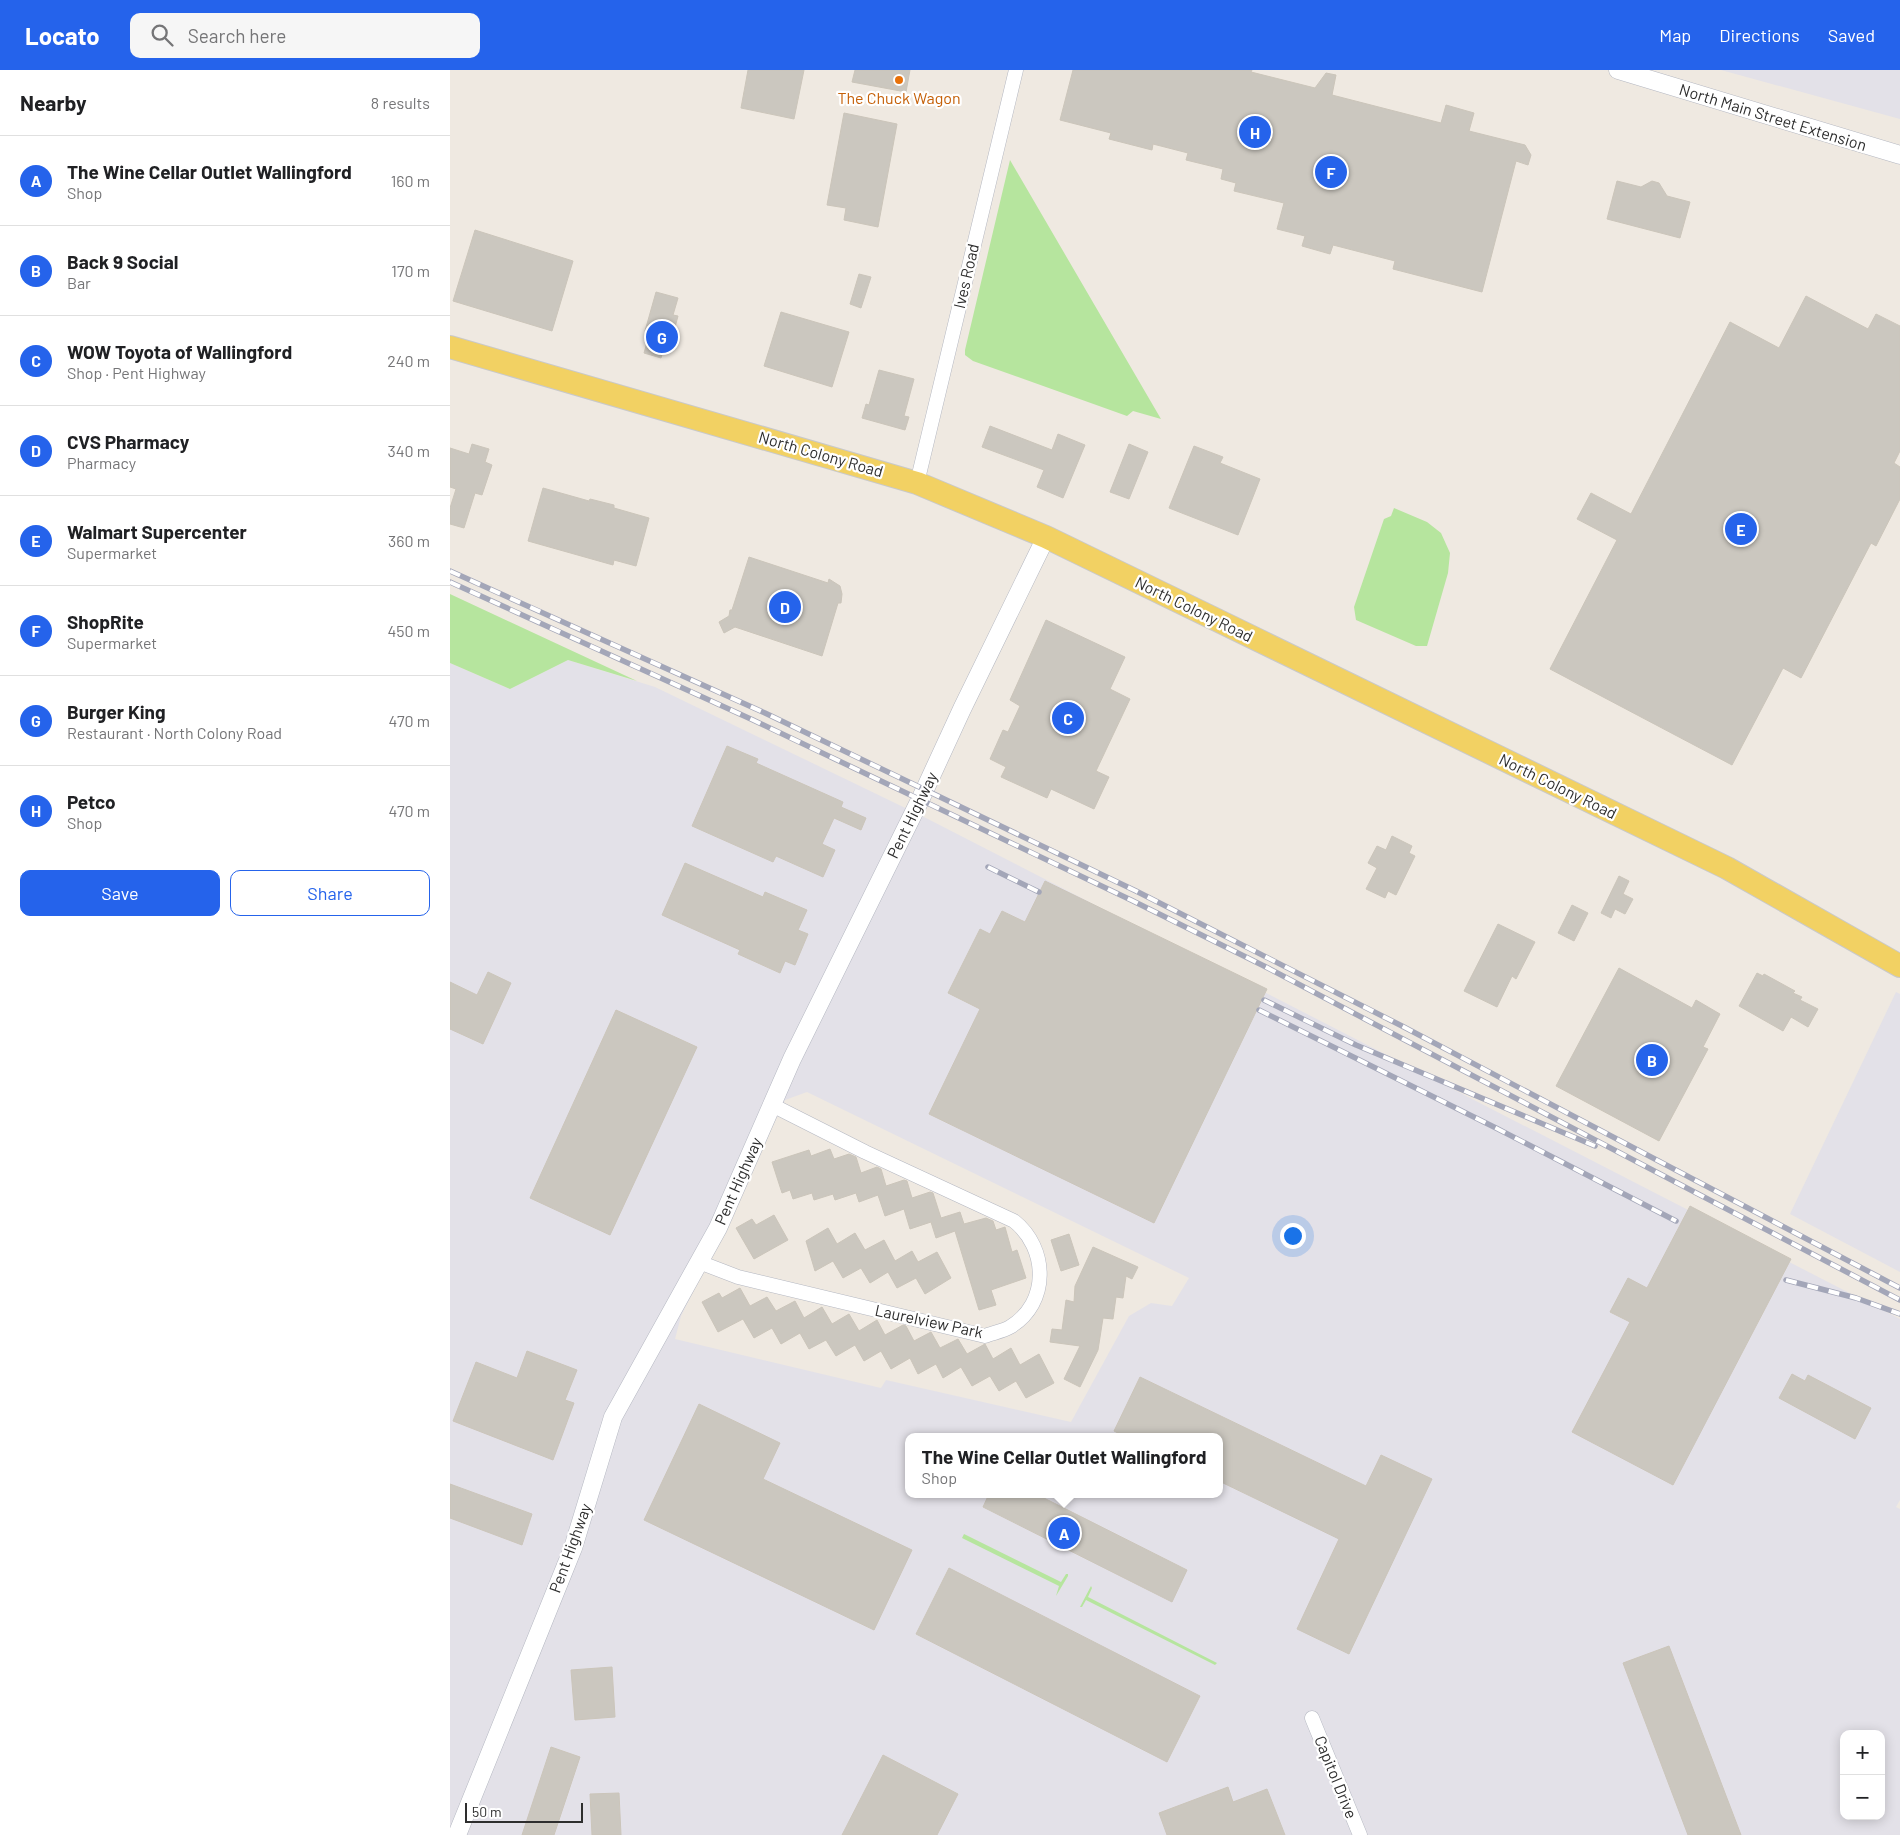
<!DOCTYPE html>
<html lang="en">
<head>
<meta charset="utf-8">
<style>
  body { margin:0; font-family:Barlow,sans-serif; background:#f6f6f6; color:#202124 }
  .controls { position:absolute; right:15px; bottom:15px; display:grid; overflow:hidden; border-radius:10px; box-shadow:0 2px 12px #0003 }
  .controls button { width:45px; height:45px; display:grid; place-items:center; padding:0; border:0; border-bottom:1px solid #e0e0e0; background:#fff; color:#202124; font:25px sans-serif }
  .scale { position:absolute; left:15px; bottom:12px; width:118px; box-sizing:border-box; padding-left:5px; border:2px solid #2e2e2e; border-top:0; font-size:14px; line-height:18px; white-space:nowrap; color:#2e2e2e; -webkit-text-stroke:4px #fff; paint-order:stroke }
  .you { position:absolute; left:842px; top:1165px; width:18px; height:18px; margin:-12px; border:4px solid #fff; border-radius:50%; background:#1a73e8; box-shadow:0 0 0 8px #1a73e833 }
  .badge { display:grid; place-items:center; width:32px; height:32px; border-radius:50%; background:#2563eb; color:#fff; font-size:16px; font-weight:700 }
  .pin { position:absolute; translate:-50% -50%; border:2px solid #fff; box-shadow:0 1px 5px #0006 }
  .popup { position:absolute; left:455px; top:1363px; width:318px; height:65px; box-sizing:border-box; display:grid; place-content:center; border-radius:10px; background:#fff; filter:drop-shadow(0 1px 4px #0005); font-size:16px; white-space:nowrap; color:#757577 }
  .popup b { font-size:19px; color:#202124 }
  .popup::after { content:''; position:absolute; left:50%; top:100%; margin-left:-10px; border:10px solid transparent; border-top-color:#fff }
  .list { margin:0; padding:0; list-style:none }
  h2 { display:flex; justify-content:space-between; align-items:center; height:65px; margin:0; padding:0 20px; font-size:21px }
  h2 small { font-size:16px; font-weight:400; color:#757577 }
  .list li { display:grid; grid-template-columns:32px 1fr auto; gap:15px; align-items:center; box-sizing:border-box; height:90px; padding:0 20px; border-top:1px solid #e0e0e0 }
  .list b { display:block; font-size:19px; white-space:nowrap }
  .list p { margin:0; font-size:16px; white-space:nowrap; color:#757577 }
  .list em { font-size:16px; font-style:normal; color:#757577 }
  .actions { display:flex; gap:10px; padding:15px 20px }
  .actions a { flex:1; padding:11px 0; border:1px solid #2563eb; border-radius:10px; text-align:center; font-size:18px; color:#2563eb }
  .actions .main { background:#2563eb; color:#fff }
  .icon { flex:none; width:28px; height:28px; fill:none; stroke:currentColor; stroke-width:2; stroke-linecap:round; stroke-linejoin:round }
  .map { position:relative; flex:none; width:1450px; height:1765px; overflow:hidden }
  header { display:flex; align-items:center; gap:30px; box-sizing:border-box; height:70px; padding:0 25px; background:#2563eb; color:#fff }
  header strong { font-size:24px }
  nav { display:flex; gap:28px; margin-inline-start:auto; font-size:18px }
  .search { width:350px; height:45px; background:#f6f6f6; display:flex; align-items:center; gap:12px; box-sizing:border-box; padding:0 18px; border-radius:10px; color:#757577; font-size:19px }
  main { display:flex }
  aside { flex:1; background:#fff }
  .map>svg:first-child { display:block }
</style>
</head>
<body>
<header>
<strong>Locato</strong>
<div class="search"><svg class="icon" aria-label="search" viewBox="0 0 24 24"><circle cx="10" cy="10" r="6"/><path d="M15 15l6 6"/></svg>Search here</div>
<nav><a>Map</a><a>Directions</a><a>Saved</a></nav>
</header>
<main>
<aside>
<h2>Nearby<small>8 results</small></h2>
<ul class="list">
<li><span class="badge">A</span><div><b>The Wine Cellar Outlet Wallingford</b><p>Shop</p></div><em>160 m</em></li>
<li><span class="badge">B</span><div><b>Back 9 Social</b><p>Bar</p></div><em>170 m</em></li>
<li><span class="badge">C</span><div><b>WOW Toyota of Wallingford</b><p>Shop · Pent Highway</p></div><em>240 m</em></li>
<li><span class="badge">D</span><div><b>CVS Pharmacy</b><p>Pharmacy</p></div><em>340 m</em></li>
<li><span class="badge">E</span><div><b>Walmart Supercenter</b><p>Supermarket</p></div><em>360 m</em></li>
<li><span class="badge">F</span><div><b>ShopRite</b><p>Supermarket</p></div><em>450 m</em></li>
<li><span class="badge">G</span><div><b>Burger King</b><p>Restaurant · North Colony Road</p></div><em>470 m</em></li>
<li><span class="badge">H</span><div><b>Petco</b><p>Shop</p></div><em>470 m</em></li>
</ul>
<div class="actions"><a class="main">Save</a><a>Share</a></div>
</aside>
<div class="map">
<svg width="1450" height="1765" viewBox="0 0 1450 1765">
  <rect width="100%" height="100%" fill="#efe9e1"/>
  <!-- industrial -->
  <g fill="#e3e1e8" fill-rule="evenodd">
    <path d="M1271 0H1450V49Z"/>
    <path d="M118 590 205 617 474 747 1450 1249V1430L1446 1437 1450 1439V1765H0V593L60 619ZM357 1022 739 1208 722 1236 701 1233 679 1246 621 1352 436 1310 431 1318 225 1269 231 1246 267 1174 335 1030ZM459 1367H769V1424H459ZM1394 1664H1431V1746H1394Z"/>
    <path d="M1446 922 1450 924V1202L1340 1144Z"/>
  </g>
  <!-- green -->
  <g fill="#b6e59e">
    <path d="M560 90 711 349 683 341 677 346 523 291 515 285V280Z"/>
    <path d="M944 438 977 452 991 463 1000 483 998 503 977 576H966L906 550 904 537 934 449 941 446Z"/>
    <path d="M0 524 187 611 118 590 60 619 0 593Z"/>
    <path d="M514 1464 611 1512 616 1504H618V1506L606 1526 609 1516 512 1468Z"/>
    <path d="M641 1516 642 1518 638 1527 767 1593 765 1595 636 1530 632 1537H630Z"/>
  </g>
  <!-- building -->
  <g fill="#cbc7bf" stroke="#cbc5ba">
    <path d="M298 0H354L344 49 291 38Z"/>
    <path d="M405 0H460L456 22 402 12Z"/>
    <path d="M623 0H802L801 2 865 18 876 3 886 5 882 25 991 53 996 35 1024 43 1019 61 1075 75 1081 85 1078 95 1066 91 1032 222 943 199 945 191 883 175 880 184 852 176 855 166 827 159 834 133 784 121 786 113 771 109 773 99 736 90 738 83 703 74 702 80 659 69 661 63 610 50Z"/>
    <path d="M394 43 447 54 428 157 394 150 396 138 377 135Z"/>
    <path d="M1167 111 1191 117 1202 111 1209 113 1217 126 1240 132 1230 168 1157 149Z"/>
    <path d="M25 160 123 191 102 261 3 231Z"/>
    <path d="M409 204 421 207 411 238 400 234Z"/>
    <path d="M206 222 228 228 223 245 228 246 224 261 219 259 211 288 194 283 200 262 195 261Z"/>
    <path d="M1356 226 1418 259 1426 244 1450 256V381L1444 393 1450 397V429L1426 476 1421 473 1351 608 1333 598 1282 695 1100 599 1167 470 1127 449 1141 423 1181 444 1280 252 1329 278Z"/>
    <path d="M331 242 399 262 382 317 314 296Z"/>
    <path d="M429 300 464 309 454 346 459 347 455 360 412 348 416 334 419 335Z"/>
    <path d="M540 356 602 380 608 364 635 375 613 428 587 417 594 400 532 377Z"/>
    <path d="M22 374 39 379 35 392 42 395 32 425 25 423 14 458 0 454V438L6 419 0 417V378L19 384Z"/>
    <path d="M679 374 698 382 679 429 660 422Z"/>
    <path d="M744 376 773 387 770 393 810 409 788 465 719 438Z"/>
    <path d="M93 418 139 431 140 429 164 435V438L199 448 186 496 164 490 163 495 78 471Z"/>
    <path d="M299 487 378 513 379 509 390 516 392 524 391 533H388L372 586 285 557 274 563 269 552 279 546 280 540H282Z"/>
    <path d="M596 550 675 587 660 619 680 629 646 701 659 707 644 739 601 719 597 728 551 707 556 697 540 689 553 660 558 662 570 636 560 630Z"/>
    <path d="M277 676 308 689 306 693 393 732 391 737 416 748 411 760 384 748 372 774 385 780 373 807 326 786 323 792 242 756Z"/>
    <path d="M942 766 962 776 959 783 965 786 946 825 938 821 935 828 916 819 927 798 918 793 927 776 936 780Z"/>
    <path d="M235 793 313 827 315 822 357 840 348 860 358 864 345 895 335 891 330 903 288 884 290 880 212 845Z"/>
    <path d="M1169 806 1179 811 1173 824 1183 829 1175 844 1165 839 1161 848 1151 843Z"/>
    <path d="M595 811 817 919 704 1153 479 1044 530 939 498 923 530 859 540 864 552 841 575 852Z"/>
    <path d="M1122 835 1138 843 1124 871 1108 863Z"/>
    <path d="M1048 854 1085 872 1066 909 1062 906 1047 937 1014 921Z"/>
    <path d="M1169 898 1242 938 1246 930 1270 944 1253 977 1258 979 1209 1071 1106 1016Z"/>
    <path d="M38 902 61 913 33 974 0 959V912L27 925Z"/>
    <path d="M1307 903 1313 906 1314 904 1345 921 1343 923 1352 927 1350 930 1368 939 1358 957 1341 947 1333 961 1289 936Z"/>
    <path d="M166 940 247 977 160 1165 80 1128Z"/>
    <path d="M380 1079 384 1089 399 1084 406 1087 411 1103 427 1097 431 1099 436 1116 454 1110 457 1111 462 1128 480 1122 483 1123 491 1148 510 1142 514 1154 536 1148 543 1151 546 1160 555 1157 562 1182 567 1180 576 1208 541 1220 546 1235 529 1240 505 1161 486 1168 481 1152 460 1159 454 1139 435 1146 428 1125 409 1132 406 1123 385 1130 383 1124 364 1130 362 1123 343 1129 340 1120 332 1123 322 1092 359 1080 361 1086Z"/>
    <path d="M1240 1136 1341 1189 1223 1415 1122 1362 1180 1252 1160 1242 1178 1208 1197 1218Z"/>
    <path d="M324 1145 338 1170 304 1189 286 1158 302 1149 306 1155Z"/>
    <path d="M378 1158 387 1174 405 1163 415 1180 434 1170 445 1191 462 1181 468 1192 487 1182 501 1208 475 1224 466 1208 447 1218 438 1202 420 1213 411 1198 393 1208 383 1191 365 1201 356 1171Z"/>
    <path d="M619 1164 629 1195 611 1201 601 1170Z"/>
    <path d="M643 1177 688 1197 682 1209 676 1206 673 1228 666 1227 663 1249 653 1248 648 1280 630 1317 614 1309 630 1276 600 1272 602 1259 612 1260 616 1230 624 1232 625 1216Z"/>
    <path d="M290 1218 300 1236 317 1227 326 1241 345 1231 354 1248 372 1237 382 1254 399 1244 409 1261 427 1250 435 1265 453 1255 456 1256 464 1271 481 1262 490 1278 508 1269 517 1284 535 1274 543 1289 561 1278 570 1295 589 1284 604 1313 576 1328 566 1311 549 1321 540 1306 522 1316 511 1297 493 1308 486 1294 468 1304 460 1288 441 1299 431 1281 414 1291 405 1275 386 1286 376 1270 359 1279 350 1263 331 1274 322 1258 304 1268 293 1249 268 1262 252 1232 269 1223 272 1228Z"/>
    <path d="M77 1281 127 1300 115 1330 124 1333 103 1390 3 1351 26 1292 67 1308Z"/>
    <path d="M1342 1304 1355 1311 1358 1305 1421 1338 1405 1369 1329 1328Z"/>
    <path d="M690 1307 916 1416 931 1385 982 1409 899 1584 847 1559 889 1469 769 1411V1367H676L664 1361Z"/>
    <path d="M249 1334 330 1373 313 1409 462 1480 424 1560 194 1450Z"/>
    <path d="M0 1414 82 1444 72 1475 0 1448Z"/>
    <path d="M539 1424H586L737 1500 722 1532 533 1437Z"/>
    <path d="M499 1498 750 1626 717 1692 466 1564Z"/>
    <path d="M1219 1576 1291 1765H1238L1173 1593Z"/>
    <path d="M162 1597 165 1647 125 1650 121 1600Z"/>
    <path d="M101 1677 130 1687 104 1765H72Z"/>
    <path d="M433 1685 508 1724 487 1765H392Z"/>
    <path d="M778 1717 783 1732 817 1719 835 1765H717L709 1743Z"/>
    <path d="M169 1723 171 1765H142L140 1724Z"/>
  </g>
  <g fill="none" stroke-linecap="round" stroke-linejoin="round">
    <defs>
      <g id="minor">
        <path d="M467 413 566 0"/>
        <path d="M249 1192 288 1207 535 1266C543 1263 553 1261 560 1257 600 1233 598 1178 564 1151L415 1082 322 1035"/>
        <path d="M862 1648 910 1765"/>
      </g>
      <g id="tertiary">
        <path d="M1168 0 1450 85"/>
        <path d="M7 1765 123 1478 163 1347 268 1158 342 989 471 728 512 639 596 467"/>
      </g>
      <path id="primary" d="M0 277 467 413 596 467 1277 798 1450 896"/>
    </defs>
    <!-- minor casing -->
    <use href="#minor" stroke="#b4b7c1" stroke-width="15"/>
    <!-- tertiary casing -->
    <use href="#tertiary" stroke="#b4b7c1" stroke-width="19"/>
    <!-- primary casing -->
    <use href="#primary" stroke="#c9c9c9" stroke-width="24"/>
    <!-- minor -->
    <use href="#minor" stroke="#fff" stroke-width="14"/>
    <!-- tertiary -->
    <use href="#tertiary" stroke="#fff" stroke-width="18"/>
    <!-- primary -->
    <use href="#primary" stroke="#f2d163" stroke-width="22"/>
    <defs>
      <g id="rail">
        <path d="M0 501 315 643 686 821 952 956 1450 1218"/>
        <path d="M0 512 303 650 681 830 814 896 1450 1230"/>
        <path d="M538 797 589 822"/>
        <path d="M814 930 906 975 1145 1076"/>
        <path d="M809 940 1046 1058 1226 1151"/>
        <path d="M1336 1210 1406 1228 1450 1244"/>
      </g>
    </defs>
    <!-- rail casing -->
    <use href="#rail" stroke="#a3a6b8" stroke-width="5.5"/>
    <!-- rail -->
    <use href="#rail" stroke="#fff" stroke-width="4" stroke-dasharray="11" stroke-linecap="butt"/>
  </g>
  <!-- markers -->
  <circle fill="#e8710a" stroke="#fff" stroke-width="2" cx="449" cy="10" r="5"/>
  <g text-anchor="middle" stroke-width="4.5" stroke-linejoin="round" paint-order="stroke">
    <!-- food labels -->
    <g font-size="16" fill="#c56008" stroke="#fff">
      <text x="449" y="34">The Chuck Wagon</text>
    </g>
    <!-- street labels -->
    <g font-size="16" fill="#2e2e2e" stroke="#fff">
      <text transform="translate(1323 47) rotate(17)" y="6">North Main Street Extension</text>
      <text transform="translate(516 206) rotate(-77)" y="6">Ives Road</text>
      <text transform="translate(371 384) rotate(16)" y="6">North Colony Road</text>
      <text transform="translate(744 539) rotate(26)" y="6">North Colony Road</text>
      <text transform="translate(1108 716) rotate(26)" y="6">North Colony Road</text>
      <text transform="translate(462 745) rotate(-64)" y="6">Pent Highway</text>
      <text transform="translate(288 1111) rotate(-66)" y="6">Pent Highway</text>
      <text transform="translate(479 1251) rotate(12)" y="6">Laurelview Park</text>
      <text transform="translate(120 1478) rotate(-70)" y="6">Pent Highway</text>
      <text transform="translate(886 1707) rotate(68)" y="6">Capitol Drive</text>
    </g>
  </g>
</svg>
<div class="controls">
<button>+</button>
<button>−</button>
</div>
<div class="scale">50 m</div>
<div class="you"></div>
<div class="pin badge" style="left:614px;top:1463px">A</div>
<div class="popup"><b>The Wine Cellar Outlet Wallingford</b>Shop</div>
<div class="pin badge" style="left:1202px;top:990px">B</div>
<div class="pin badge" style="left:618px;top:648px">C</div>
<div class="pin badge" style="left:335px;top:537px">D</div>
<div class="pin badge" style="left:1291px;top:459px">E</div>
<div class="pin badge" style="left:881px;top:102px">F</div>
<div class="pin badge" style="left:212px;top:267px">G</div>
<div class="pin badge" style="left:805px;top:62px">H</div>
</div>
</main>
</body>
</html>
